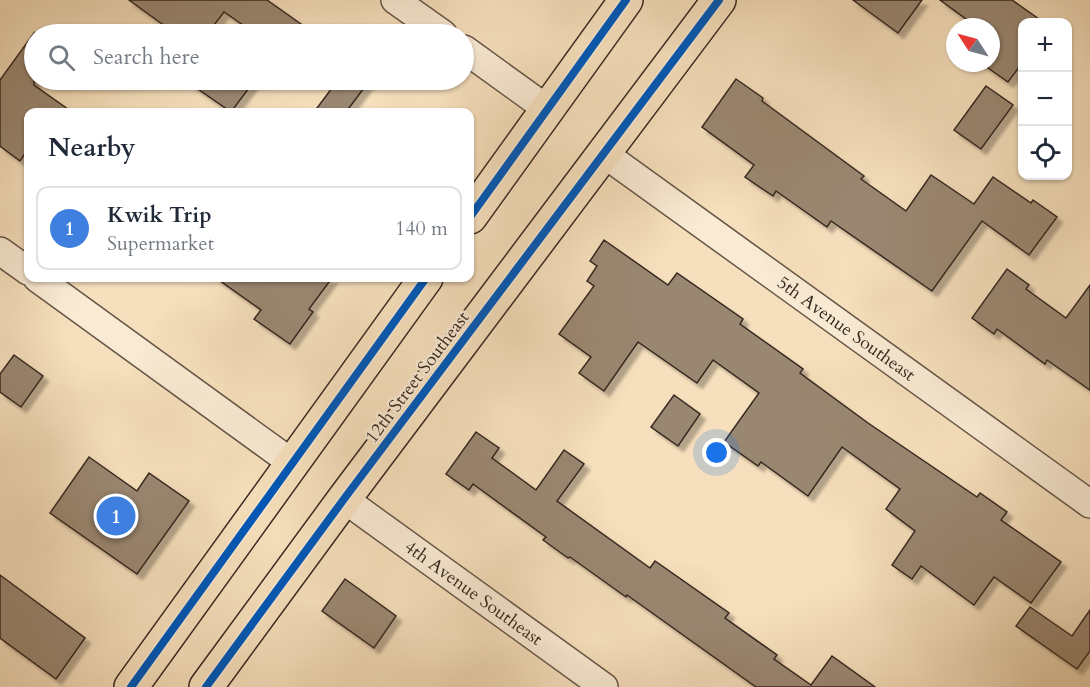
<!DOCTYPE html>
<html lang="en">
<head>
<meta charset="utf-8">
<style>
  body { margin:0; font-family:Cardo,serif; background:#f2f2f3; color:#1f2937 }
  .controls { position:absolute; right:18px; top:18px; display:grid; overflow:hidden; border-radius:12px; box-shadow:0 2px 4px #0004 }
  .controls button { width:54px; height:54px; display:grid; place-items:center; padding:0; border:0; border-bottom:2px solid #e0e1e3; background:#fff; color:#1f2937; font:30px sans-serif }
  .compass { position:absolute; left:946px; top:18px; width:54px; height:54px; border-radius:50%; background:#fff; box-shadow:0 2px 4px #0004; rotate:306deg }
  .you { position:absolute; left:717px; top:453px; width:21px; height:21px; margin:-15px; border:4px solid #fff; border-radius:50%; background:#1a73e8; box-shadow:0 0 0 9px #1a73e833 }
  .badge { display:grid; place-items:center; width:39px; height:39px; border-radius:50%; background:#0b8043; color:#fff; font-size:20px; font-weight:700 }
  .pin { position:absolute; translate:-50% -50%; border:3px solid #fff; box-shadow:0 2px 6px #0006 }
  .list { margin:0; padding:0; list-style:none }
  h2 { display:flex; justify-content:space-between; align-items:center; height:78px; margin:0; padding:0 24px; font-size:26px }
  h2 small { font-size:20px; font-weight:400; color:#747a83 }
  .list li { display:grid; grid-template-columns:39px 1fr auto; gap:18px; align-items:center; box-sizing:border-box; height:84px; margin:0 12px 12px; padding:0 12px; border:2px solid #e0e1e3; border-radius:12px }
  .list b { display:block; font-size:22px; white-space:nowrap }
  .list p { margin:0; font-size:20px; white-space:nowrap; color:#747a83 }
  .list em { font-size:20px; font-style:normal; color:#747a83 }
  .icon { flex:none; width:33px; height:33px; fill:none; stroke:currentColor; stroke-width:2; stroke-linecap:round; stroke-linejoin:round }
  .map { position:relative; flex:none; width:1090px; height:687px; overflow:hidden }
  .search { position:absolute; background:#fff; box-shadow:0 2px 4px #0004; left:24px; top:24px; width:450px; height:66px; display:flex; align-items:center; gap:15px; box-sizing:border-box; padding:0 21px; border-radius:33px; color:#747a83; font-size:22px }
  .panel { position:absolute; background:#fff; box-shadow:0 2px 4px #0004; left:24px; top:108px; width:450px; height:174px; border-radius:12px }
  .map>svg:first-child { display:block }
</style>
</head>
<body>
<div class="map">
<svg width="1090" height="687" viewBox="0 0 1090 687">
  <defs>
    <filter id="shadow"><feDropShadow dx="5.5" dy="5.5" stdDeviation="1.5" flood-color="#0004"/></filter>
  </defs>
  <rect width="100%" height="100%" fill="#f6dfbc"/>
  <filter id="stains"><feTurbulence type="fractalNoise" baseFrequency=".00333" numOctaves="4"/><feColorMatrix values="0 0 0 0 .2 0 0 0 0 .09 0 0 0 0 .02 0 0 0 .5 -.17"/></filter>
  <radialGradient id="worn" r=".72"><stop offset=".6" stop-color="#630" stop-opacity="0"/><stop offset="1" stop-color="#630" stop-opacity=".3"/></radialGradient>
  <!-- building -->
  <g fill="#9a8771" stroke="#362820" stroke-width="1.5" filter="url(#shadow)">
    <path d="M129 0H267L315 34H256L224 12 207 34H176Z"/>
    <path d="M853 0H922L898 33Z"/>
    <path d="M940 0H1012L1043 22H1023V62L1008 82 981 63H991V27H966L970 22Z"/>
    <path d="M34 33V85L72 112H28V149L20 161 0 146V80Z"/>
    <path d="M736 79 763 98 762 101 864 176 861 179 906 211 931 175 974 204 993 177 1031 203 1033 200 1057 217 1029 255 982 221 932 291 831 221 827 227 776 191 773 196 745 177 754 165 702 127Z"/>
    <path d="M185 80H255L231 112Z"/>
    <path d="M338 80H370L346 112H314Z"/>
    <path d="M986 86 1013 105 981 149 954 130Z"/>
    <path d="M604 240 668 285 677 273 743 319 740 324 803 369 800 373 868 423 977 497 980 493 1007 512 1001 520 1061 562 1031 603 994 577 974 605 921 566 912 579 892 565 915 531 886 509 900 489 842 447 808 496 761 462 758 466 724 442 759 393 713 360 697 383 638 342 604 391 579 373 591 357 559 334 594 286 587 281 597 266 590 261Z"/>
    <path d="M1007 269 1029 285 1026 289 1066 318 1090 285V390L1047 360 1045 364 997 329 994 334 972 318Z"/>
    <path d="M216 278H332L309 309 313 312 290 344 254 319 261 310Z"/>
    <path d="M14 355 43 376 21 407 0 392V374Z"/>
    <path d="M674 395 700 414 678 446 651 427Z"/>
    <path d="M476 432 499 448 492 458 536 490 564 450 584 464 557 501 650 568 655 561 729 613 725 618 777 655 774 659 811 685 832 656 875 687H756L627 595 626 597 570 557 568 558 543 540 546 537 473 484 469 490 446 474Z"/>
    <path d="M89 457 137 491 149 473 189 501 137 574 50 513Z"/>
    <path d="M0 575 85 638 56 679 0 638Z"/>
    <path d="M345 579 396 616 374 648 322 611Z"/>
    <path d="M1030 607 1072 636 1090 610V651L1077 669 1016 626Z"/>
  </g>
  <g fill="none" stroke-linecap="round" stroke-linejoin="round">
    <defs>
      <g id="street">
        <path d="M395 0 443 34"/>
        <path d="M464 49 547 109"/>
        <path id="s1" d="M603 153 1090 504"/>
        <path d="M0 251 28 271"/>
        <path d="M37 278 292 463"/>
        <path id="s2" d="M344 499 604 687"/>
      </g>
      <g id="primary">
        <path d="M470 217 626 0"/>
        <path d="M131 687 426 278"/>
        <path d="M206 687 344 499 719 0"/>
      </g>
    </defs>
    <!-- street casing -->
    <use href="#street" stroke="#665647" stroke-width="30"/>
    <!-- primary casing -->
    <use href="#primary" stroke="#362820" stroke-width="36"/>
    <!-- street -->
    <use href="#street" stroke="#f9ead3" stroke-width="27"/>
    <!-- primary -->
    <use href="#primary" stroke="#f6dfbc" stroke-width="33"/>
    <defs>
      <g id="cycleway">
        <path d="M470 217 626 0"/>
        <path d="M131 687 426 278"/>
        <path d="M206 687 344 499 719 0"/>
      </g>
    </defs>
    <!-- cycleway casing -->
    <use href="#cycleway" stroke="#f9ead3" stroke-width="11"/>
    <!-- cycleway -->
    <use href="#cycleway" stroke="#0057b8" stroke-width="8"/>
  </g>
  <g text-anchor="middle" stroke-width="5" stroke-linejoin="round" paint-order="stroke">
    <!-- street labels -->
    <g font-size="18" fill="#362820" stroke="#f9ead3">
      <text dy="6" stroke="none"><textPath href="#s1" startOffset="300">5th Avenue Southeast</textPath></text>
      <text transform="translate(417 377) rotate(-53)" y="6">12th Street Southeast</text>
      <text dy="6" stroke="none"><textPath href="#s2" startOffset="160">4th Avenue Southeast</textPath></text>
    </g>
  </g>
  <rect width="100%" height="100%" filter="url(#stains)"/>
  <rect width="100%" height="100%" fill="url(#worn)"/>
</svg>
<div class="controls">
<button>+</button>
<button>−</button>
<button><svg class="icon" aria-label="locate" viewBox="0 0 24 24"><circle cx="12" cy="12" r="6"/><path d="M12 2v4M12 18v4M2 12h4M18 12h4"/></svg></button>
</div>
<svg class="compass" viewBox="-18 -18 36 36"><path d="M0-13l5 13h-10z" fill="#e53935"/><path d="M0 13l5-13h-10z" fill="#747a83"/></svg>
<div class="you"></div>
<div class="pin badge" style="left:116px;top:516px;background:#3f7fe0">1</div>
<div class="search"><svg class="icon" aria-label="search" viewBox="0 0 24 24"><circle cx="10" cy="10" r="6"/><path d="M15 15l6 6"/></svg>Search here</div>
<section class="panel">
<h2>Nearby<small></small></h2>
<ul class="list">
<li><span class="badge" style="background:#3f7fe0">1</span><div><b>Kwik Trip</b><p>Supermarket</p></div><em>140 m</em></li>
</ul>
</section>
</div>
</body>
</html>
